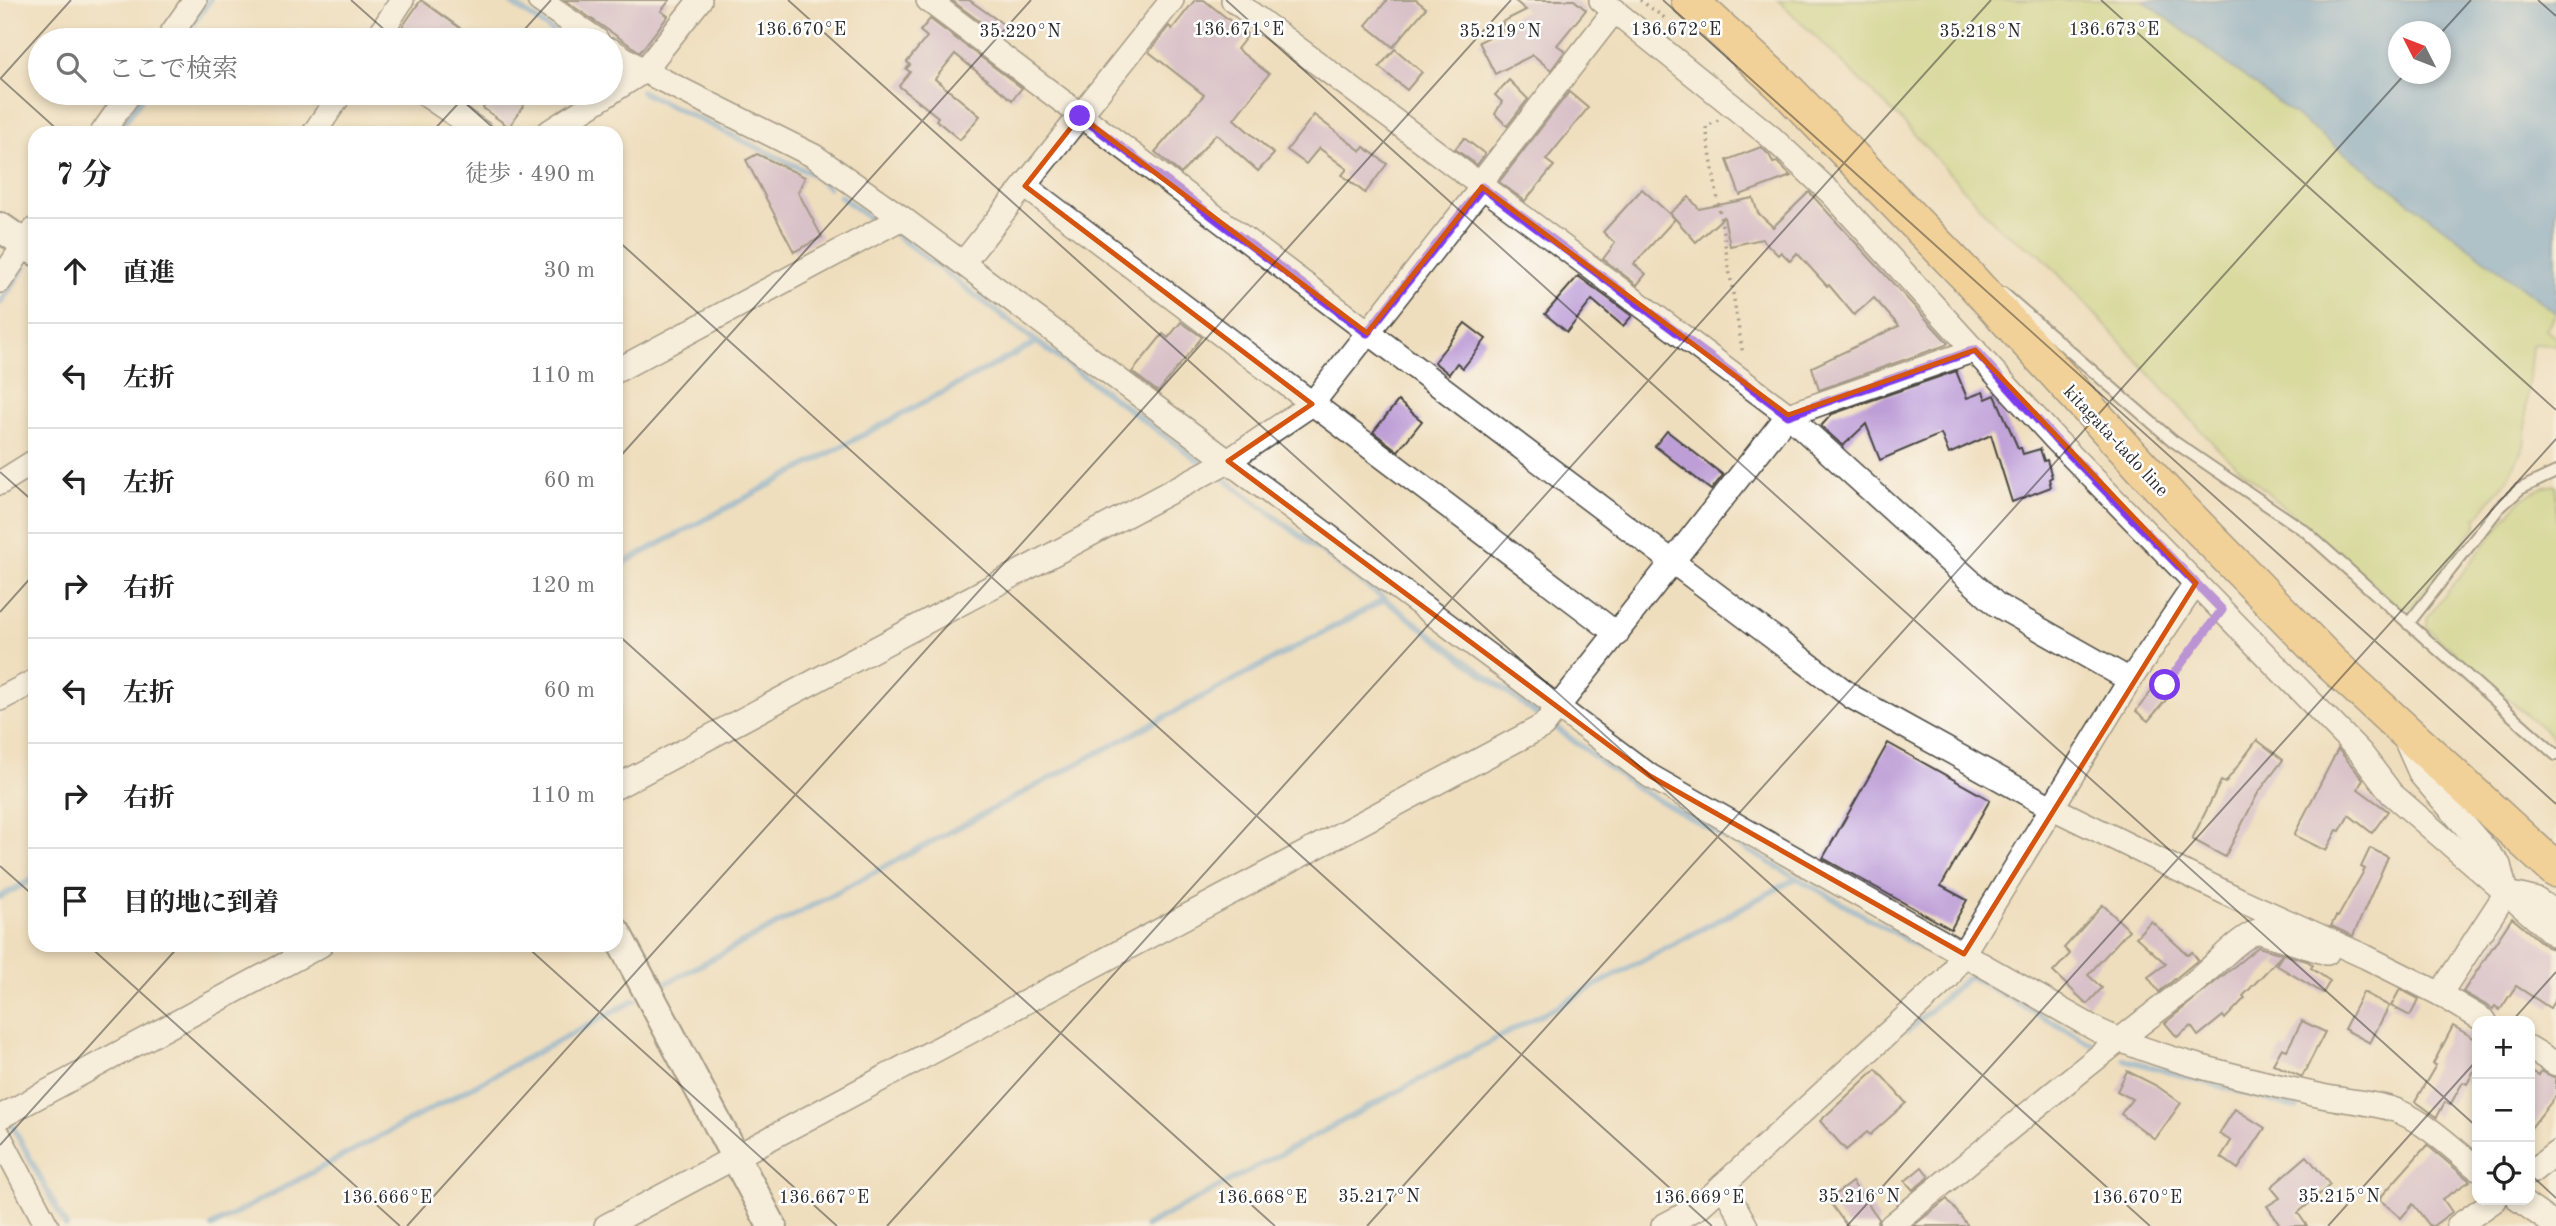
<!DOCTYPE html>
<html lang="ja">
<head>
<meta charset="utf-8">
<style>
  body { margin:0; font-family:"Old Standard TT","Noto Serif JP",serif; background:#f6f6f6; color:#222 }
  .controls { position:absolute; right:21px; bottom:21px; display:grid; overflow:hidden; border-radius:14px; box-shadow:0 4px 10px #0003 }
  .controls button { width:63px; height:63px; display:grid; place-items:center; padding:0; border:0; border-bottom:2px solid #e0e0e0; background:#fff; color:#222; font:35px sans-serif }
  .compass { position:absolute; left:2388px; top:21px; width:63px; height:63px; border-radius:50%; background:#fff; box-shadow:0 4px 10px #0003; rotate:312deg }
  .stop { position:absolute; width:21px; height:21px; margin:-16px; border:5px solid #7c3aed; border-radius:50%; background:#fff }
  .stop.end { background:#7c3aed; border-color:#fff; box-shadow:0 2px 7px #0008 }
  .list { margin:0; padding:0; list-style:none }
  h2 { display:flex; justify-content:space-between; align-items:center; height:91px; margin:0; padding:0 28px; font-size:30px }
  h2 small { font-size:23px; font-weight:400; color:#767676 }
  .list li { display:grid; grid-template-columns:46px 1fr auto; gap:21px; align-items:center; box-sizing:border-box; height:105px; padding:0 28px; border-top:2px solid #e0e0e0 }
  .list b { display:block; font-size:26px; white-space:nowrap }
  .list em { font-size:23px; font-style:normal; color:#767676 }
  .icon { flex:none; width:38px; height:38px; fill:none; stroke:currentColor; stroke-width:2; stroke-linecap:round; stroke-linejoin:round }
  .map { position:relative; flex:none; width:2556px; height:1226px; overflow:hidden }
  .search { position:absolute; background:#fff; box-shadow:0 4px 10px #0003; left:28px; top:28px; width:595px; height:77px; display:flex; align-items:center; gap:18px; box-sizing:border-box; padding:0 24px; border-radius:38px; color:#767676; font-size:26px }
  .panel { position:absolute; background:#fff; box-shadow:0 4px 10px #0003; left:28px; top:126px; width:595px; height:826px; border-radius:21px }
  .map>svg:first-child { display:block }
</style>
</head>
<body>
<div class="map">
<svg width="2556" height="1226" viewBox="0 0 2556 1226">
  <rect width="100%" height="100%" fill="#fff"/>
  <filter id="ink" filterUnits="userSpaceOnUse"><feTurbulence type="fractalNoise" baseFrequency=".0143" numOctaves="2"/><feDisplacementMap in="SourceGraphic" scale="14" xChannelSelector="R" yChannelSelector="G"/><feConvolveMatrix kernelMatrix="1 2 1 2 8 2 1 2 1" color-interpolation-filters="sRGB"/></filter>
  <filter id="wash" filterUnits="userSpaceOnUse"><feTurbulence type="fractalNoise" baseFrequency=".00686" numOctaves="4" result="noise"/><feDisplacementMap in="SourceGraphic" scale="28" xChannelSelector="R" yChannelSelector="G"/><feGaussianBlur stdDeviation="1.57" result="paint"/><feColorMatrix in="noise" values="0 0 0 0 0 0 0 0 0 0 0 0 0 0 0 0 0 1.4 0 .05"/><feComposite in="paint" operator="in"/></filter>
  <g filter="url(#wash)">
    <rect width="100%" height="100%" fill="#efdebd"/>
    <!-- green -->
    <g fill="#bdd479" stroke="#748052" stroke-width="2">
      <path d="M1778 0H2143L2556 313 2546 330 2556 338V345L2532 344 2526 408V441L2508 479 2476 518V527L2411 607H2399L2220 451 2041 255 2001 230 1903 122Z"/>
      <path d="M2556 485V740L2427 628V618L2515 506C2528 493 2539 487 2556 485Z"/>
    </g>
    <!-- water -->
    <path fill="#649fd4" stroke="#486580" stroke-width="2" fill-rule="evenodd" d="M2143 0H2556V313ZM2398 32H2440V74H2398Z"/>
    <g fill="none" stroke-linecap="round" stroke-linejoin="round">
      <!-- stream -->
      <g stroke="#649fd4" stroke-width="6">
        <path d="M507 0 565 40"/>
        <path d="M182 40 210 0"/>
        <path d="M642 92 812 174 828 187"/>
        <path d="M117 133 145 93"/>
        <path d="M840 196 873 221 868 224"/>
        <path d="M892 232 1037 342 1201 462"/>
        <path d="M0 303 25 267"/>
        <path d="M1221 476 1539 716"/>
        <path d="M616 567 1037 342"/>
        <path d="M1555 727 1637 788 1797 878"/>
        <path d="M0 897 35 878"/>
        <path d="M663 985 1384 600"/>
        <path d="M1908 1030 1969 976 2092 1044"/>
        <path d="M2124 1059 2297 1108"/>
        <path d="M11 1123 66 1226"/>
        <path d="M212 1226 635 1000"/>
        <path d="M1146 1226 1797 878 1946 962"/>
      </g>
    </g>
    <g id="blocks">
      <!-- building -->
      <g fill="#bd9ed6">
        <path d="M421 0 460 28 452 40H393Z"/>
        <path d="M564 0H670L661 11 668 16 640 52Z"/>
        <path d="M951 0H969L1010 29 1003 39Z"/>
        <path d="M1195 0H1204L1248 35 1237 49 1269 74 1234 119 1274 154 1258 171 1216 134 1181 174 1155 152 1204 95 1149 52 1169 26 1172 29Z"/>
        <path d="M1387 0H1416L1426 8 1393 47 1366 25Z"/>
        <path d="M1514 0H1574L1586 10 1557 45 1565 51 1551 70 1533 55 1495 74 1479 42 1505 29 1502 22 1526 10Z"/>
        <path d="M930 19 1022 88 1012 100 955 54 935 79 980 116 960 140 936 120 938 117 899 86 910 72 906 69 910 65 907 62 927 37 920 31Z"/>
        <path d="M1395 49 1422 72 1407 90 1379 67Z"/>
        <path d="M1509 80 1528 99 1507 126 1495 114 1502 102 1495 95Z"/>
        <path d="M1569 92 1588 108 1546 160 1554 166 1525 201 1499 182Z"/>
        <path d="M493 93H532L509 127 483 108Z"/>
        <path d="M1314 115 1361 151 1364 147 1387 164 1365 193 1342 175 1347 169 1319 148 1306 164 1287 150Z"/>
        <path d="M1464 138 1485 154 1477 165 1455 149Z"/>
        <path d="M1761 147 1770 156 1773 163 1777 162 1791 176 1740 195 1727 160Z"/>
        <path d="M757 154 805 177 798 192 822 237 794 252 746 160Z"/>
        <path d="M1642 189 1675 219 1634 264 1646 274 1637 285 1603 259 1615 243 1603 232Z"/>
        <path d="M1809 192 1948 343 1946 345 1819 390 1812 367 1899 326 1874 298 1854 315 1829 285 1827 286 1797 253 1790 261 1781 252 1778 255 1762 239 1730 246 1724 217 1696 242 1670 213 1689 197 1699 209 1753 198 1758 213 1773 227Z"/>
        <path d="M1578 276 1632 316 1623 326 1592 300 1567 332 1545 314Z"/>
        <path d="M1181 322 1202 337 1158 392 1132 372 1163 334 1168 338Z"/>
        <path d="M1465 323 1486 339 1463 368 1457 363 1449 374 1434 362Z"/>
        <path d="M1956 371 1967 398 1983 392 1986 399 1995 395 2018 448H2021L2023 454 2040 449 2044 461 2047 460 2052 477 2049 479 2051 487 2012 502 1991 435 1949 454 1941 434 1880 460 1866 424 1843 446 1821 426 1832 414Z"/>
        <path d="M1398 401 1422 421 1398 451 1373 432Z"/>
        <path d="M1667 431 1723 475 1711 490 1655 446Z"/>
        <path d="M2158 683 2171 694 2148 721 2136 711Z"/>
        <path d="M2257 740 2283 760 2258 793 2225 857 2192 839 2221 781 2225 783Z"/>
        <path d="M1888 743 1990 800 1941 886 1967 900 1951 929 1823 858Z"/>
        <path d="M2338 749 2363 779 2358 789 2388 811 2372 833 2349 815 2340 831 2337 830 2326 851 2294 835Z"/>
        <path d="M2370 848 2388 857 2353 936 2331 926 2336 916 2338 917 2365 869 2361 867Z"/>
        <path d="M2103 905 2129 930 2088 975 2102 988 2087 1004 2053 972 2070 954 2064 948Z"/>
        <path d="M2512 918 2547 947 2556 950V998L2550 1008 2516 986 2500 1010 2495 1006 2493 1009 2463 992Z"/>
        <path d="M2151 921 2188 955 2192 952 2198 960 2159 992 2148 977 2166 964 2136 937Z"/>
        <path d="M2258 947 2283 954 2243 996 2245 998 2225 1019 2223 1016 2198 1036 2191 1026 2177 1037 2165 1023Z"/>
        <path d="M2283 954 2307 961 2313 965 2311 968 2330 981 2323 993 2276 965Z"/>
        <path d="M2400 989 2419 999 2410 1016 2391 1006Z"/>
        <path d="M2363 992 2389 1006 2370 1043 2344 1029Z"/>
        <path d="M2302 1021 2325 1032 2302 1077 2273 1064 2282 1048 2287 1050Z"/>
        <path d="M2453 1026 2477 1040V1065L2467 1084 2463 1082 2450 1105 2445 1102 2437 1117 2415 1101 2436 1065 2433 1064Z"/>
        <path d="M1876 1069 1906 1103 1870 1135 1867 1132 1846 1150 1820 1121Z"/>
        <path d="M2530 1070 2539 1075 2541 1071 2556 1078V1096L2530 1129Z"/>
        <path d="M2127 1071 2157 1086 2181 1103 2155 1139 2121 1114 2132 1099 2117 1091Z"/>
        <path d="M2235 1109 2265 1128 2238 1169 2221 1157 2231 1141 2219 1134Z"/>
        <path d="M2427 1145 2470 1181 2443 1199 2452 1212 2433 1226H2430L2413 1204 2401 1218 2379 1199Z"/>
        <path d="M2307 1156 2330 1185 2298 1213 2307 1226H2281L2267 1206 2280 1198 2271 1187Z"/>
        <path d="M1922 1167 1929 1177 1913 1190 1905 1181Z"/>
        <path d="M1852 1182 1879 1219 1877 1226H1847L1828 1200Z"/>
        <path d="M1947 1199 1968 1226H1913L1937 1207Z"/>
      </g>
    </g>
  </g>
  <g filter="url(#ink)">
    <use href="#blocks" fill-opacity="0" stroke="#484641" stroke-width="2"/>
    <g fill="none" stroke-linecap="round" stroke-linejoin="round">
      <defs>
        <g id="service">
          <path d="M2003 293 2173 441 2305 531 2556 755"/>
          <path d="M2408 624 2499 508 2520 489 2556 472"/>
        </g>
        <g id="minor">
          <path d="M539 0 597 40"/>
          <path d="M928 0 1852 697 2051 807 2240 900 2366 957 2440 994 2485 1021"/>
          <path d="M1233 0 1788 415 1997 605 2130 680"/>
          <path d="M1601 0 1771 137 1832 194 2056 440 2361 753 2392 794 2556 936"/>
          <path d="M167 40 195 0"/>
          <path d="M376 40 402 0"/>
          <path d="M611 50 644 71 814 156 902 218 1650 776 2097 1030C2163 1061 2251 1080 2322 1096 2344 1101 2380 1103 2400 1112 2428 1124 2453 1149 2477 1168"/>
          <path d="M611 92 644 71 700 0"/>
          <path d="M423 93 482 133"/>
          <path d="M102 133 130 93"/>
          <path d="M314 133 341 93"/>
          <path d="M547 133 610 93"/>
          <path d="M1479 185 1615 10"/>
          <path d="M1025 186 1617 634"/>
          <path d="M963 263 1172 0"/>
          <path d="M0 281 35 229"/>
          <path d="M616 371 902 218"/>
          <path d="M0 483 35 461"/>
          <path d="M0 699 35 681"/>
          <path d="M2405 739 2421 775 2499 865 2506 893 2440 994"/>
          <path d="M616 787 1228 461 1312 404 1482 187"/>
          <path d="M2516 895 2537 900 2556 913"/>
          <path d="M2530 1048 2556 1064"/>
          <path d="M0 1117 321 945"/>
          <path d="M0 1137 47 1226"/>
          <path d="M2530 1173 2556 1153"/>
          <path d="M1723 1185 1746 1226"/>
          <path d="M2519 1200 2556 1226"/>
          <path d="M606 1226 1543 726 1788 415 1975 350"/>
          <path d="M1663 1226 1699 1207 1948 978 2130 680 2196 583"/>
          <path d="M1891 1226C1989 1146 2086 1064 2187 988 2211 971 2231 943 2257 931L2327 953"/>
          <path d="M2458 1226 2495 1200"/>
        </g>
        <g id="tertiary">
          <path d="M0 227 35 251"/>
          <path d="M616 932 772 1226"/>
        </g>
        <path id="primary" d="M1689 0 1782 85 1968 277 2175 503 2331 663 2556 870"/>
      </defs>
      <!-- service casing -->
      <use href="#service" stroke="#484641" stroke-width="14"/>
      <!-- minor casing -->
      <use href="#minor" stroke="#484641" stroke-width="26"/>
      <!-- tertiary casing -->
      <use href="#tertiary" stroke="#484641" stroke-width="32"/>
      <!-- primary casing -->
      <use href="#primary" stroke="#484641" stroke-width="38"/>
      <!-- path -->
      <g stroke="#484641" stroke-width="3.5" stroke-dasharray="2 5" stroke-linecap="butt">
        <path d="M1640 0 1666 19"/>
        <path d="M1718 120 1706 127 1743 355"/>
        <path d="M2165 685 2208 628"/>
      </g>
      <!-- service -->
      <use href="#service" stroke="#fff" stroke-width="10"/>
      <!-- minor -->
      <use href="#minor" stroke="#fff" stroke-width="23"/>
      <!-- tertiary -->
      <use href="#tertiary" stroke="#fff" stroke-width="28"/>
      <!-- primary -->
      <use href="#primary" stroke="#f7c06c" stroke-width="35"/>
    </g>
  </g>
  <g fill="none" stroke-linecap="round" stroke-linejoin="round" filter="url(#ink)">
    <!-- route -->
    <path stroke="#7c3aed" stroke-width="9" d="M1080 116 1367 333 1482 187 1788 415 1975 350 2056 440 2222 610 2165 685"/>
  </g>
  <!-- marked area -->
  <path d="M0 0H2556V1226H0ZM1080 116 1367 333 1482 187 1788 415 1975 350 2196 583 1964 954 1650 776 1228 461 1312 404 1025 186Z" fill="#efdebd" fill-opacity=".55" fill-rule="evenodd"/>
  <path fill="none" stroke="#d5540f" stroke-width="5" stroke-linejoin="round" d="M1080 116 1367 333 1482 187 1788 415 1975 350 2196 583 1964 954 1650 776 1228 461 1312 404 1025 186Z"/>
  <!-- ticks -->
  <path fill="none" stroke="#2b2b2b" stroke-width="2" stroke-opacity="0.45" d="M351 0 396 40M788 0 2150 1226M1226 0 2477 1127M1663 0 2556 804M2101 0 2556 410M2538 0 2556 16M2440 34 2471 0M515 40 551 0M0 78 61 133M0 79 71 0M454 93 499 133M431 133 468 93M616 239 1712 1226M616 461 1031 0M0 472 35 503M0 612 35 573M616 633 1275 1226M0 866 35 897M88 945 400 1226M525 945 837 1226M2512 1021 2556 972M0 1145 180 945M2530 1174 2556 1198M407 1226 1511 0M887 1226 1991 0M1367 1226 2405 74M1847 1226 2556 439M2328 1226 2477 1060"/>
  <g text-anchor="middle" stroke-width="5" stroke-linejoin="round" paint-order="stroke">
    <!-- street labels -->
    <g font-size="19" fill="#2b2b2b" stroke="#fff">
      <text transform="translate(2117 440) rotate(47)" y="7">kitagata-tado line</text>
    </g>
  </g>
  <g font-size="18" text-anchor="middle" fill="#2b2b2b" stroke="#fff" stroke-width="5" stroke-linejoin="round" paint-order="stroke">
    <text x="801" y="35">136.670°E</text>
    <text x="1239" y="35">136.671°E</text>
    <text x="1676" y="35">136.672°E</text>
    <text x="2114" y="35">136.673°E</text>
    <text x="1020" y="37">35.220°N</text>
    <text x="1500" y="37">35.219°N</text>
    <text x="1980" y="37">35.218°N</text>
    <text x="1379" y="1202">35.217°N</text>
    <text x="1859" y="1202">35.216°N</text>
    <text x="2339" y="1202">35.215°N</text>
    <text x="387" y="1203">136.666°E</text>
    <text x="824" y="1203">136.667°E</text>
    <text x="1262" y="1203">136.668°E</text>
    <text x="1699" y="1203">136.669°E</text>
    <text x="2137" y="1203">136.670°E</text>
  </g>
</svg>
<div class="controls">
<button>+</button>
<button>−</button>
<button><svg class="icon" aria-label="locate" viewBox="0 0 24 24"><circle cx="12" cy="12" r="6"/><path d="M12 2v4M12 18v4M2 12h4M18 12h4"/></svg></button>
</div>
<svg class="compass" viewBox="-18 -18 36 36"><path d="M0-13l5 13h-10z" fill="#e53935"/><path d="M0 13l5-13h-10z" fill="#767676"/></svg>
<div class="stop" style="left:2165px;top:685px"></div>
<div class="stop end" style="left:1080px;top:116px"></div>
<div class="search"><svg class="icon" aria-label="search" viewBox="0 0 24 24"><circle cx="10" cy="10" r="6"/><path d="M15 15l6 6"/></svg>ここで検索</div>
<section class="panel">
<h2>7 分<small>徒歩 · 490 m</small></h2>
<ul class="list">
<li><svg class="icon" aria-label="ahead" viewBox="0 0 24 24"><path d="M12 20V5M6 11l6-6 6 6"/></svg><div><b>直進</b></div><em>30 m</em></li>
<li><svg class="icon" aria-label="left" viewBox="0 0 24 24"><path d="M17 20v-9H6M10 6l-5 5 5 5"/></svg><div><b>左折</b></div><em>110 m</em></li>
<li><svg class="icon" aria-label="left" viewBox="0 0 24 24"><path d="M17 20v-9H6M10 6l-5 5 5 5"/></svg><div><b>左折</b></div><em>60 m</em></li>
<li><svg class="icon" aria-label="right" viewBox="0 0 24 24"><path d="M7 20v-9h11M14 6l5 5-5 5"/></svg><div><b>右折</b></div><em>120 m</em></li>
<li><svg class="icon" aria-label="left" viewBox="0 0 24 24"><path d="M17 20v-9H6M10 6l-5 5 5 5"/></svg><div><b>左折</b></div><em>60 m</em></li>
<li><svg class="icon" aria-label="right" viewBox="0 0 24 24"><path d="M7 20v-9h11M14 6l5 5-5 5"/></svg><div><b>右折</b></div><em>110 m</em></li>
<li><svg class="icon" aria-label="arrive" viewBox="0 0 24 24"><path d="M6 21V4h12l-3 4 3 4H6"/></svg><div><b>目的地に到着</b></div></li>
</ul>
</section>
</div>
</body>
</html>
